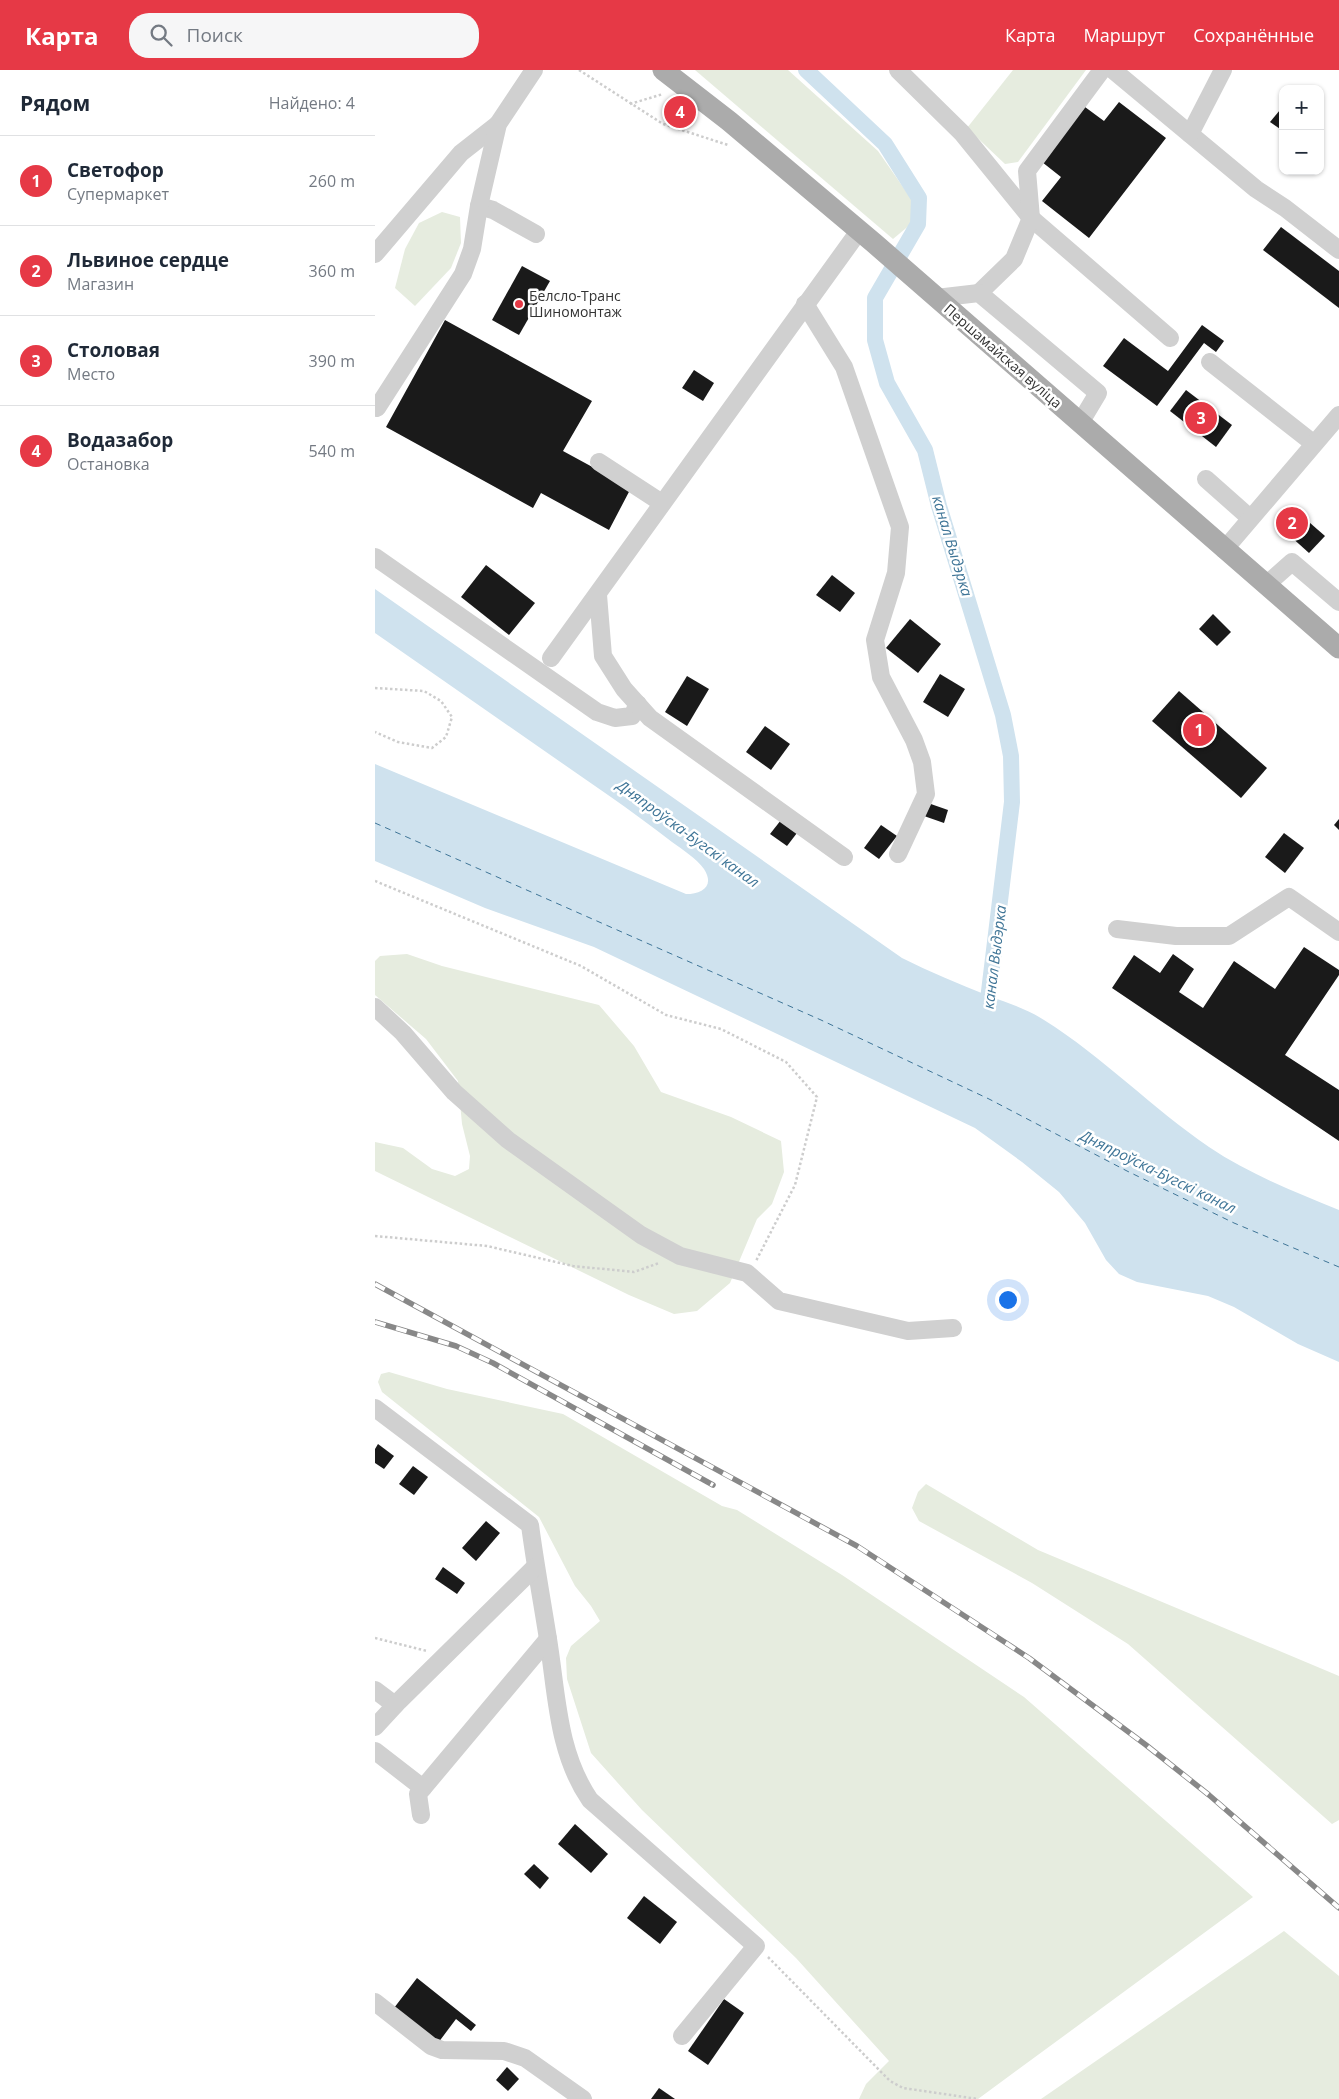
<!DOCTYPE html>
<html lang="ru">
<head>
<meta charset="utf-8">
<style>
  body { margin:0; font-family:"Open Sans",sans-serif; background:#f6f6f7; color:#1f2937 }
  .controls { position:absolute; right:15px; top:15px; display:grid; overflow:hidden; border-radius:10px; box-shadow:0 1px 4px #0004 }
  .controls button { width:45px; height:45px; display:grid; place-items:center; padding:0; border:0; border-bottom:1px solid #e0e1e3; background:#fff; color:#1f2937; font:25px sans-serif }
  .you { position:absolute; left:632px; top:1229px; width:18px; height:18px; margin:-12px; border:4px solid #fff; border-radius:50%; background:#1a73e8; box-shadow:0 0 0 8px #1a73e833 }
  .badge { display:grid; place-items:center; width:32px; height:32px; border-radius:50%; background:#e63946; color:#fff; font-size:16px; font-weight:700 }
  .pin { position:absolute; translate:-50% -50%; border:2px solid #fff; box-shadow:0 1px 5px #0006 }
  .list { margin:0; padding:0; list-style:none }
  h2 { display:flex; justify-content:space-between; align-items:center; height:65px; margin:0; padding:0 20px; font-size:21px }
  h2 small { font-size:16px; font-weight:400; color:#747a83 }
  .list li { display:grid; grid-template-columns:32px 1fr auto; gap:15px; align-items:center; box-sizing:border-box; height:90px; padding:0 20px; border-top:1px solid #e0e1e3 }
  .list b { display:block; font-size:19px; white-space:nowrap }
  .list p { margin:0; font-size:16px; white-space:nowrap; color:#747a83 }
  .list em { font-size:16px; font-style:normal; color:#747a83 }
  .icon { flex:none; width:28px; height:28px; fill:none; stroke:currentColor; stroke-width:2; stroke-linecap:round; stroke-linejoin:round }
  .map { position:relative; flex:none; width:964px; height:2029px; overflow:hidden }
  header { display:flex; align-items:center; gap:30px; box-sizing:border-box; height:70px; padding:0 25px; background:#e63946; color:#fff }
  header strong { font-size:24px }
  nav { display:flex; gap:28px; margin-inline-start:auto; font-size:18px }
  .search { width:350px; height:45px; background:#f6f6f7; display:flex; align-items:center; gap:12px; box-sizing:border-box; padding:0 18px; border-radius:20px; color:#747a83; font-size:19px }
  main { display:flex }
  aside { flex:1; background:#fff }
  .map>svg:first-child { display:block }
</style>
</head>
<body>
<header>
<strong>Карта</strong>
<div class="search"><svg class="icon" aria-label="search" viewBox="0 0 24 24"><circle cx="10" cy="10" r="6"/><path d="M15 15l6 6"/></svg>Поиск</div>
<nav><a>Карта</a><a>Маршрут</a><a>Сохранённые</a></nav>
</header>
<main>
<aside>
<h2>Рядом<small>Найдено: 4</small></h2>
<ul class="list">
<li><span class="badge">1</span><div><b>Светофор</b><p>Супермаркет</p></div><em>260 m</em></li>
<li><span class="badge">2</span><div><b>Львиное сердце</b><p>Магазин</p></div><em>360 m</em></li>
<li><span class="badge">3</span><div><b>Столовая</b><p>Место</p></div><em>390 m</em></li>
<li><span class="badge">4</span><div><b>Водазабор</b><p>Остановка</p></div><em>540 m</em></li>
</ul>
</aside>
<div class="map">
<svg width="964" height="2029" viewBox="0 0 964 2029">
  <rect width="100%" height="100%" fill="#fff"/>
  <!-- green -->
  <g fill="#e6ecdf">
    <path d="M320 0H413L503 81 537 130 536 154 518 169Z"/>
    <path d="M638 0H711L643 92 630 94 592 58Z"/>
    <path d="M67 142 85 147 86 173 76 198 40 236 20 218 30 179 44 153Z"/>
    <path d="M32 884 67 896 224 935 259 976 286 1022 356 1047 406 1071 409 1102 397 1134 382 1149 355 1213 322 1241 299 1244 254 1225 0 1101V1072L28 1078 57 1099 80 1106 94 1099 95 1086 87 1054 83 1011 51 969 0 925V891L5 886Z"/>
    <path d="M14 1302 72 1319 188 1344 347 1436 362 1440 467 1505 649 1627 878 1827 603 2029H484L491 2014 514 1991 421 1888 267 1740 216 1683 192 1609 191 1588 196 1576 225 1551 216 1536 200 1516 164 1447 7 1322 3 1312 6 1304Z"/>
    <path d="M551 1414 663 1480 964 1606V1750L957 1754 753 1574 657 1513 544 1451 537 1438 543 1422Z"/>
    <path d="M909 1861 964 1906V2029H666Z"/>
  </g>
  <!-- water -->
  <path fill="#cfe2ee" d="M0 519 527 888C555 902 584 914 614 926 633 933 652 939 669 950 728 987 777 1038 834 1077 874 1104 920 1122 964 1140V1292L923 1274 859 1237 833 1226 762 1212 744 1204 731 1190 710 1153 684 1122 647 1092 600 1058 219 877 110 838 0 791V694L311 824C327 824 340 816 329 799 321 788 308 780 297 772 276 756 255 740 233 725 155 671 78 617 0 563Z"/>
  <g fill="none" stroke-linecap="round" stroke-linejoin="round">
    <!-- canal -->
    <path stroke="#cfe2ee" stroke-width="16" d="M431 0 510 74 544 128 543 154 500 228V270L512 313 550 380 564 436 628 645 636 686 637 732 611 946"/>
    <!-- ferry -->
    <path stroke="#3f7597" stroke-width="1" stroke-dasharray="6 5" stroke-linecap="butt" d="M0 753 446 950 614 1029 752 1101 859 1153 964 1197"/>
  </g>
  <!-- building -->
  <g fill="#1a1a1a">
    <path d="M744 32 791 68 714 168 667 131 686 107 667 92 710 37 729 51Z"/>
    <path d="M905 40 908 42V61L895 52Z"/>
    <path d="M906 157 964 201V238L888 180Z"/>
    <path d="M147 196 175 211 144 265 117 250Z"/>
    <path d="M70 250 217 331 188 381 256 418 234 460 166 423 158 438 11 357Z"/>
    <path d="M827 255 849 271 841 282 829 273 782 336 728 296 749 268 793 301Z"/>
    <path d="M319 300 339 313 328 331 307 318Z"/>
    <path d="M811 320 857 355 841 377 795 341Z"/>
    <path d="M919 439 950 466 934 483 904 456Z"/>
    <path d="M111 495 160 533 134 565 86 527Z"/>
    <path d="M457 505 480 523 465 542 441 525Z"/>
    <path d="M838 544 856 562 842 576 824 559Z"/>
    <path d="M535 549 566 574 543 603 511 578Z"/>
    <path d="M565 604 590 619 573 647 548 632Z"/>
    <path d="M312 606 334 619 312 656 290 642Z"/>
    <path d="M804 621 892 698 866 728 777 651Z"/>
    <path d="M390 656 415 674 396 700 371 682Z"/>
    <path d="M553 733 573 740 569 753 549 746Z"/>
    <path d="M964 749V760L959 755Z"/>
    <path d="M406 750 422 763 412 776 395 764Z"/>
    <path d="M506 755 522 766 504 789 489 778Z"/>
    <path d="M909 763 929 778 910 803 890 787Z"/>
    <path d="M929 877 964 900V905L910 985 964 1020V1071L737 918 759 885 785 903 798 884 819 899 804 922 828 938 859 891 900 919Z"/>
    <path d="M3 1374 19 1386 9 1399 0 1393V1379Z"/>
    <path d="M38 1396 53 1407 39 1425 24 1414Z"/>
    <path d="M111 1451 125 1463 101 1491 87 1478Z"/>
    <path d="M68 1497 90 1513 82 1524 60 1509Z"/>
    <path d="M200 1754 233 1784 216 1803 183 1774Z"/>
    <path d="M159 1794 174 1808 165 1819 149 1804Z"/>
    <path d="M269 1826 302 1852 285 1874 252 1848Z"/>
    <path d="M42 1908 101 1955 96 1961 81 1949 63 1973 19 1938Z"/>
    <path d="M349 1929 369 1943 333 1995 313 1981Z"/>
    <path d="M132 1997 144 2009 133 2021 121 2010Z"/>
    <path d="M284 2018 300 2029H276Z"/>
  </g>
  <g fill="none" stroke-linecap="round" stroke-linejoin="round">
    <!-- path -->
    <g stroke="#cdcdcd" stroke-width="2.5" stroke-dasharray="2.5 2.5" stroke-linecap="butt">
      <path d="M204 0 288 54 353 75"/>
      <path d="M255 34 288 24"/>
      <path d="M0 618 49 621 66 631 77 647 71 667 57 678 23 672 0 662"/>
      <path d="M0 811 206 896 291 945 346 959 411 992 442 1027 420 1115 381 1191"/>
      <path d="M0 1166 112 1176 198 1196 259 1202 284 1193"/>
      <path d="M0 1568 52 1581"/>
      <path d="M393 1887 515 2011 528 2018 603 2029"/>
    </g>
    <!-- minor -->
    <g stroke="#d0d0d0" stroke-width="18">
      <path d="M523 0 587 63 656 148 795 268"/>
      <path d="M738 0 881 119 910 138 964 180"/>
      <path d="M815 64 848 0"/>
      <path d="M104 136 118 140 161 164"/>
      <path d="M0 184 86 83 123 54"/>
      <path d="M604 223 639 189 656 148 652 101 727 0"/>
      <path d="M561 228 604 223 723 323 705 353"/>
      <path d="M430 234 469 297 525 457 521 503 500 570 506 607 539 670 547 692 551 724 523 784"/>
      <path d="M835 292 938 373"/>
      <path d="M2 338 88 204 97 179 104 136 123 54 159 0"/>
      <path d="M224 392 287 433"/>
      <path d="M831 409 875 448"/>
      <path d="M849 480 964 345"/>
      <path d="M0 487 222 642 240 648 257 646 263 634"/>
      <path d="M891 515 917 492 964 532"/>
      <path d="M223 525 228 586 249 619 275 648 469 787"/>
      <path d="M176 588 484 161"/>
      <path d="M742 859 801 866H854L914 827 964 862"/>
      <path d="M0 937 28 963 79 1022 133 1070 266 1165 305 1186 372 1203 404 1231 533 1261 578 1258"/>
      <path d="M0 1338 155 1455C160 1493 167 1531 173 1569 182 1624 182 1682 215 1730L381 1876 307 1966"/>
      <path d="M0 1620 20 1635"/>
      <path d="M0 1657 24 1631 160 1497"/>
      <path d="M0 1681 48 1718"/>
      <path d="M46 1745 43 1724 173 1569"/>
      <path d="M0 1932 56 1976 67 1980 129 1981 150 1988 208 2029"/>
    </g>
    <!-- major -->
    <path stroke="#ababab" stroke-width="21" d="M288 0 354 51 499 173 964 578"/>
    <defs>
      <g id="rail">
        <path d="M0 1214 482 1476 654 1588 771 1675 834 1725 964 1838"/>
        <path d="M0 1252 81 1276 118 1293 338 1415"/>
      </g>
    </defs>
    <!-- rail casing -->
    <use href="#rail" stroke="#888" stroke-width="5.5"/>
    <!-- rail -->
    <use href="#rail" stroke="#fff" stroke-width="4" stroke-dasharray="11" stroke-linecap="butt"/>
  </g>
  <!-- markers -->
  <circle fill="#e63946" stroke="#fff" stroke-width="2" cx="144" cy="234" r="5"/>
  <g text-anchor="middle" stroke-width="5" stroke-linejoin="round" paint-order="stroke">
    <!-- poi labels -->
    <g font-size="14" fill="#333" stroke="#fff" text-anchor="start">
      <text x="154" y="231">Белсло-Транс<tspan x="154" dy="16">Шиномонтаж</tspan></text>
    </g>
    <!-- street labels -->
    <g font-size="14" fill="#333" stroke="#fff">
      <text transform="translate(628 286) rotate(41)" y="5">Першамайская вуліца</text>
    </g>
    <!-- water labels -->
    <g font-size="15" font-style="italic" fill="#3f7597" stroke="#fff">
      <text transform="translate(577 476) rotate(73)" y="5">канал Выдэрка</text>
      <text transform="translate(313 764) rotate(36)" y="5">Дняпроўска-Бугскі канал</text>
      <text transform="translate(620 887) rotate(-83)" y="5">канал Выдэрка</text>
      <text transform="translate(783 1102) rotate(26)" y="5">Дняпроўска-Бугскі канал</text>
    </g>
  </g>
</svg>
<div class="controls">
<button>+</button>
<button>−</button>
</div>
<div class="you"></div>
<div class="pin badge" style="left:824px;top:660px">1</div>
<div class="pin badge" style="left:917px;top:453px">2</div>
<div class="pin badge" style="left:826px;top:348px">3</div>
<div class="pin badge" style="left:305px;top:42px">4</div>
</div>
</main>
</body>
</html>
